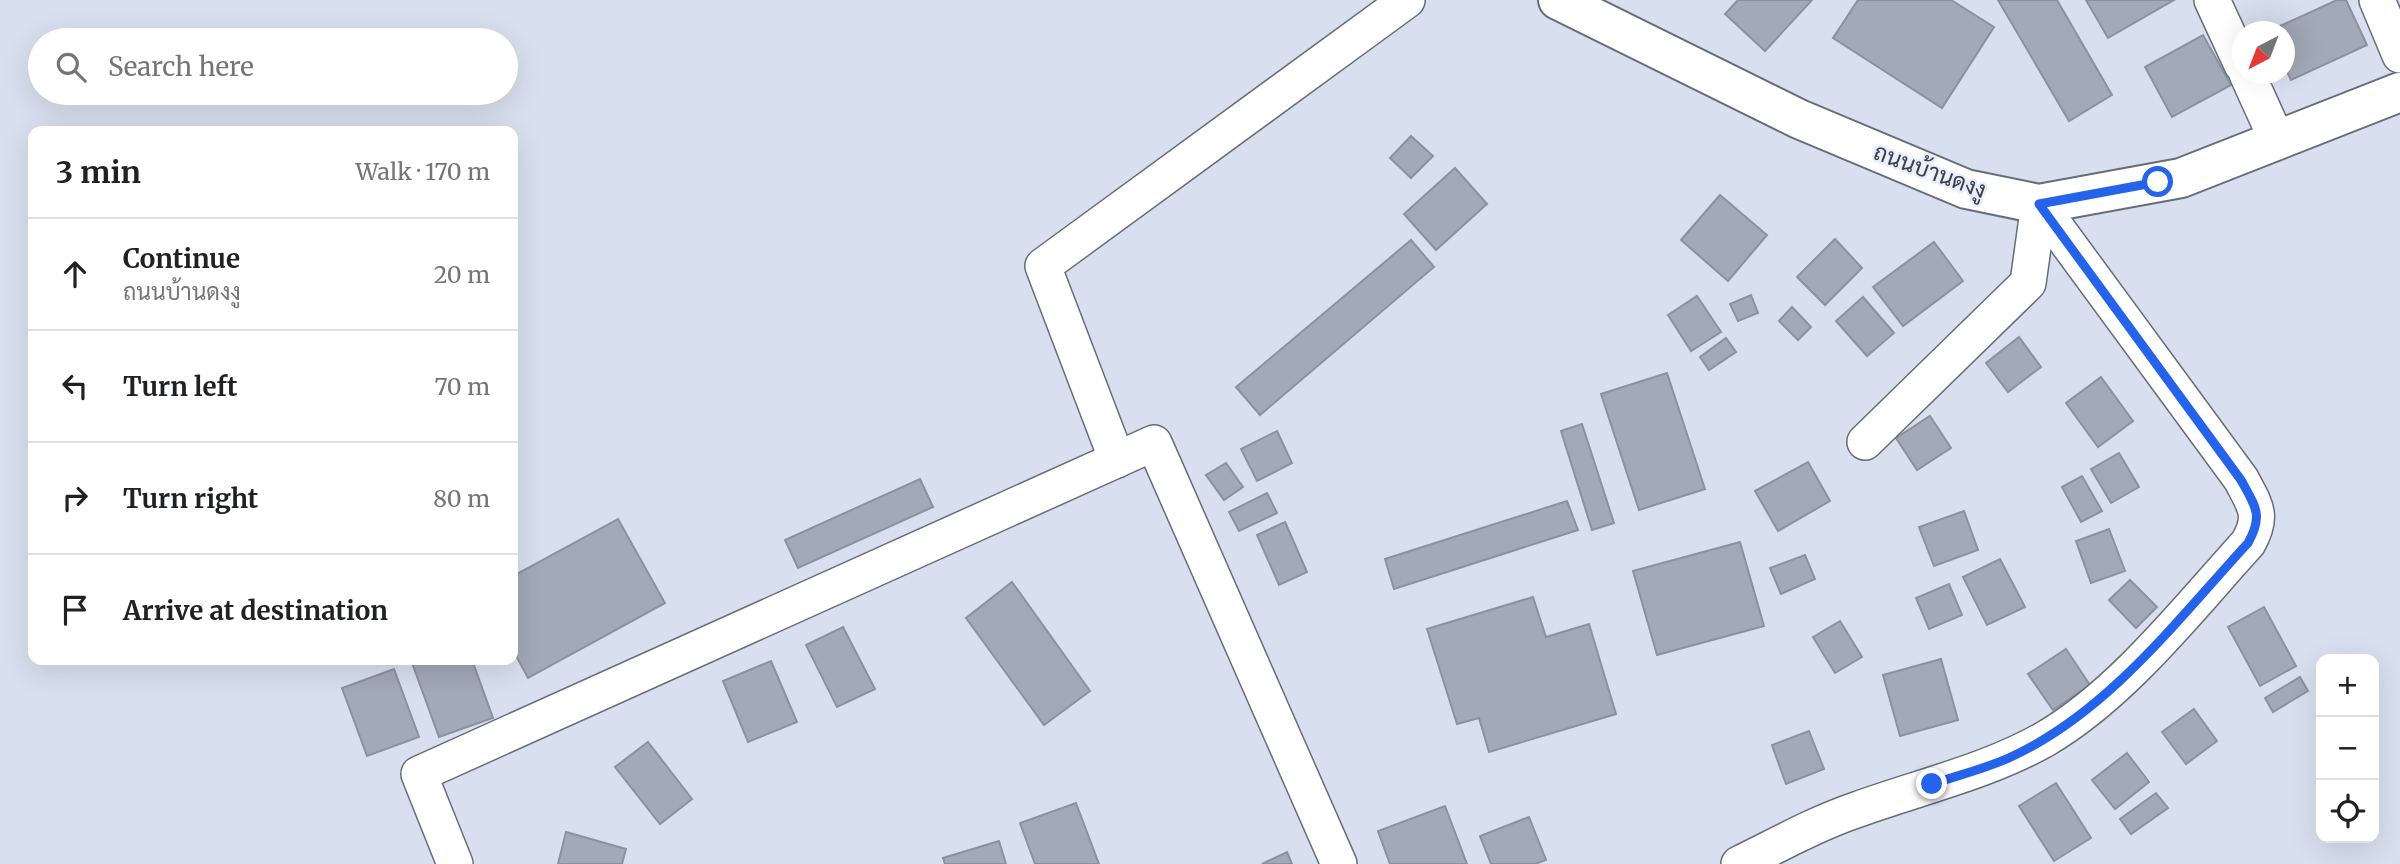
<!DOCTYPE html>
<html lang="en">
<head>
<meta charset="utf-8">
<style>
  body { margin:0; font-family:Merriweather,Sarabun,serif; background:#f2f2f2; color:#202124 }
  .controls { position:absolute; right:21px; bottom:21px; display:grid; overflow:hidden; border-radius:14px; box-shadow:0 7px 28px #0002 }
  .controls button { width:63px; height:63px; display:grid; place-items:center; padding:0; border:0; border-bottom:2px solid #e0e0e0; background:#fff; color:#202124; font:35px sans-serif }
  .compass { position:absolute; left:2232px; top:21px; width:63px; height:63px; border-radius:50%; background:#fff; box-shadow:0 7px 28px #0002; rotate:222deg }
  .stop { position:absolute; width:21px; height:21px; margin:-16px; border:5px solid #2563eb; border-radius:50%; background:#fff }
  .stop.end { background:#2563eb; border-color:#fff; box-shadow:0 2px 7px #0008 }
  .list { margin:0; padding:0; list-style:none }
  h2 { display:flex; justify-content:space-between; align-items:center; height:91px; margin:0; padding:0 28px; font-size:30px }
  h2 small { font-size:23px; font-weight:400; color:#757577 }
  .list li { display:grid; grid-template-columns:46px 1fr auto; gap:21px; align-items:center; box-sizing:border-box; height:112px; padding:0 28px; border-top:2px solid #e0e0e0 }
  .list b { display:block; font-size:26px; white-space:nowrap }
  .list p { margin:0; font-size:23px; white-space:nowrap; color:#757577 }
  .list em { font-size:23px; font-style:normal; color:#757577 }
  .icon { flex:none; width:38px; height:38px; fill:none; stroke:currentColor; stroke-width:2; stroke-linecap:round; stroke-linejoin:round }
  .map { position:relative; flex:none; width:2400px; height:864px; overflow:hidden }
  .search { position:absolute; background:#fff; box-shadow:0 7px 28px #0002; left:28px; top:28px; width:490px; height:77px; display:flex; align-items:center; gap:18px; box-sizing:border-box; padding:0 24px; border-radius:38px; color:#757577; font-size:26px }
  .panel { position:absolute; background:#fff; box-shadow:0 7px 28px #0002; left:28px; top:126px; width:490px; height:539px; border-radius:14px }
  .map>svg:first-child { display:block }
</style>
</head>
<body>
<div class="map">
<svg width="2400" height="864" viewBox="0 0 2400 864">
  <rect width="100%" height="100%" fill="#d8e0ef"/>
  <!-- building -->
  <g fill="#a2a9b7" stroke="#8b929f" stroke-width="2">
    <path d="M1738 0H1812L1765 51 1725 14Z"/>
    <path d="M1858 0H1951L1994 27 1942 108 1833 38Z"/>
    <path d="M1998 0H2057L2112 95 2069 121Z"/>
    <path d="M2086 0H2174L2108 38Z"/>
    <path d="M2337 0H2346L2367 45 2291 80 2284 66V32L2269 31Z"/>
    <path d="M2203 35 2231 85 2172 117 2145 67Z"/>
    <path d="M1411 136 1433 156 1411 178 1390 158Z"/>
    <path d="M1455 168 1487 204 1436 250 1404 214Z"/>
    <path d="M1720 195 1767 235 1728 281 1681 240Z"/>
    <path d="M1835 239 1862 268 1825 305 1797 277Z"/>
    <path d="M1411 240 1434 267 1260 415 1236 387Z"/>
    <path d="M1934 242 1963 281 1903 326 1873 287Z"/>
    <path d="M1751 295 1758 313 1738 321 1730 304Z"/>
    <path d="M1697 296 1721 332 1691 351 1668 315Z"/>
    <path d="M1863 297 1894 333 1867 356 1836 321Z"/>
    <path d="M1792 307 1811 327 1798 340 1779 321Z"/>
    <path d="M2019 337 2041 367 2008 392 1986 363Z"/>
    <path d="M1726 338 1736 352 1709 370 1700 357Z"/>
    <path d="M1667 373 1705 489 1639 510 1601 394Z"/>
    <path d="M2101 377 2133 421 2098 447 2066 403Z"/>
    <path d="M1930 416 1951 448 1917 470 1896 438Z"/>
    <path d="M1582 424 1614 523 1592 530 1561 431Z"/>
    <path d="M1277 431 1292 463 1257 481 1241 449Z"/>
    <path d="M2119 453 2139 487 2111 503 2091 469Z"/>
    <path d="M1808 462 1830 501 1778 531 1755 491Z"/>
    <path d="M1226 463 1243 487 1224 500 1206 475Z"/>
    <path d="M2082 476 2102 511 2081 522 2062 487Z"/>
    <path d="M920 479 933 507 798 568 785 540Z"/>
    <path d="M1267 493 1277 513 1239 531 1229 512Z"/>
    <path d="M1567 501 1578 530 1394 589 1385 559Z"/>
    <path d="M1964 511 1978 550 1934 566 1919 527Z"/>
    <path d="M618 519 665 603 528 678 513 650V576Z"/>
    <path d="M1285 522 1307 572 1279 585 1257 535Z"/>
    <path d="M2109 529 2125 571 2091 583 2076 541Z"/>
    <path d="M1740 542 1764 626 1657 655 1633 571Z"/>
    <path d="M1805 555 1815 579 1781 594 1770 568Z"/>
    <path d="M2000 559 2025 607 1987 625 1963 577Z"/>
    <path d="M2130 580 2157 607 2136 628 2109 600Z"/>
    <path d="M1012 582 1090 691 1044 725 966 618Z"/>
    <path d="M1949 584 1962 615 1929 629 1916 598Z"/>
    <path d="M1533 597 1546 637 1589 624 1616 714 1489 752 1479 718 1457 724 1427 629Z"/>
    <path d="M2264 607 2296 666 2260 686 2228 627Z"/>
    <path d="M1840 621 1862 657 1835 673 1813 637Z"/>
    <path d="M843 627 875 689 837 707 806 645Z"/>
    <path d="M2066 649 2090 685 2053 710 2028 674Z"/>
    <path d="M1941 659 1958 720 1900 736 1883 675Z"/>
    <path d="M411 660H472L493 718 439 737Z"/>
    <path d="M771 661 797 722 748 742 723 681Z"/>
    <path d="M394 669 419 737 367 756 342 688Z"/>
    <path d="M2300 677 2308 691 2273 712 2265 698Z"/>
    <path d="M2194 709 2217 741 2186 764 2162 732Z"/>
    <path d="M1809 731 1824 769 1786 784 1772 745Z"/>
    <path d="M648 742 692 799 660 824 615 767Z"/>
    <path d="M2127 753 2149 782 2115 809 2092 780Z"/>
    <path d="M2056 783 2091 838 2054 861 2019 806Z"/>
    <path d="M2156 793 2168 808 2131 834 2120 819Z"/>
    <path d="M1076 803 1099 864H1035L1020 823Z"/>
    <path d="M1445 806 1467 864H1390L1378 831Z"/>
    <path d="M1529 817 1546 860 1535 864H1491L1480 836Z"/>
    <path d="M566 832 626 849 622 864H558Z"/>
    <path d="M999 841 1006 864H945L943 858Z"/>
    <path d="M1287 852 1292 864H1262Z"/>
  </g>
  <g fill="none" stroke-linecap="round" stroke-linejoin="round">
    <defs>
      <g id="minor">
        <path d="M2212 0 2242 65"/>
        <path d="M2377 0 2400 55"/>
        <path d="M2247 74 2277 140"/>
        <path d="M1865 442 2028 283 2039 204"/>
        <path d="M1117 460 1043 266 1407 0"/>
        <path d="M455 864 419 774 1154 443 1339 864"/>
        <path d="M1739 864C1778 845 1815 824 1856 810 1919 787 1987 772 2045 739 2122 694 2188 609 2248 543 2264 515 2255 506 2241 479L2039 204"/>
      </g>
      <path id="tertiary" d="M1558 0 1799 119 1966 189 2039 204 2181 178 2400 92"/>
    </defs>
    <!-- minor casing -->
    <use href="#minor" stroke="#666d7a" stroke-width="38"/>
    <!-- tertiary casing -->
    <use href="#tertiary" stroke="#666d7a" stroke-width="42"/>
    <!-- minor -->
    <use href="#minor" stroke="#fff" stroke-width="35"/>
    <!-- tertiary -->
    <use href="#tertiary" stroke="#fff" stroke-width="38"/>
  </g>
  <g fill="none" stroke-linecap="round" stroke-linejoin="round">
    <!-- route -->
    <path stroke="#2563eb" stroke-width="9" d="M1932 784C1959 775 1988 768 2013 756 2109 711 2177 620 2248 543 2264 515 2255 506 2241 480L2039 204 2158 182"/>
  </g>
  <g text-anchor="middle" stroke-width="5" stroke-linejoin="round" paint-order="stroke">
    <!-- street labels -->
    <g font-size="23" fill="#3a3d43" stroke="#e6edfc">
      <text transform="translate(1930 171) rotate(20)" y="8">ถนนบ้านดงงู</text>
    </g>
  </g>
</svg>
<div class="controls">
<button>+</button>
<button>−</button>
<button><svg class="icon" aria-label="locate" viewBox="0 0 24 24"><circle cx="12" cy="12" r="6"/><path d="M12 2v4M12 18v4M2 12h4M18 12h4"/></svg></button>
</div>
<svg class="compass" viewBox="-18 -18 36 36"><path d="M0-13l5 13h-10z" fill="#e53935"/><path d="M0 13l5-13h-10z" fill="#757577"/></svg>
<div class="stop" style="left:2158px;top:182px"></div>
<div class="stop end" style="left:1932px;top:784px"></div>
<div class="search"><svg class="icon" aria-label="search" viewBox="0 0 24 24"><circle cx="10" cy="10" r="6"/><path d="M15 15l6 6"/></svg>Search here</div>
<section class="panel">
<h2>3 min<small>Walk · 170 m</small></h2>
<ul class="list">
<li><svg class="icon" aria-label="ahead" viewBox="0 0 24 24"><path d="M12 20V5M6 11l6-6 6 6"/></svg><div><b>Continue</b><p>ถนนบ้านดงงู</p></div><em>20 m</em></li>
<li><svg class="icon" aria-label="left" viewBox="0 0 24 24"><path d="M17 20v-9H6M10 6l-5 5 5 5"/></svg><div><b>Turn left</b></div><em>70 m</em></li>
<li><svg class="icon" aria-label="right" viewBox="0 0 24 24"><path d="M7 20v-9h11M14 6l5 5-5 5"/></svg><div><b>Turn right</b></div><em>80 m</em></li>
<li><svg class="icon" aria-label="arrive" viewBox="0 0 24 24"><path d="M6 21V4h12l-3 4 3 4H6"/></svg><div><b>Arrive at destination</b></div></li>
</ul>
</section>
</div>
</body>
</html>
